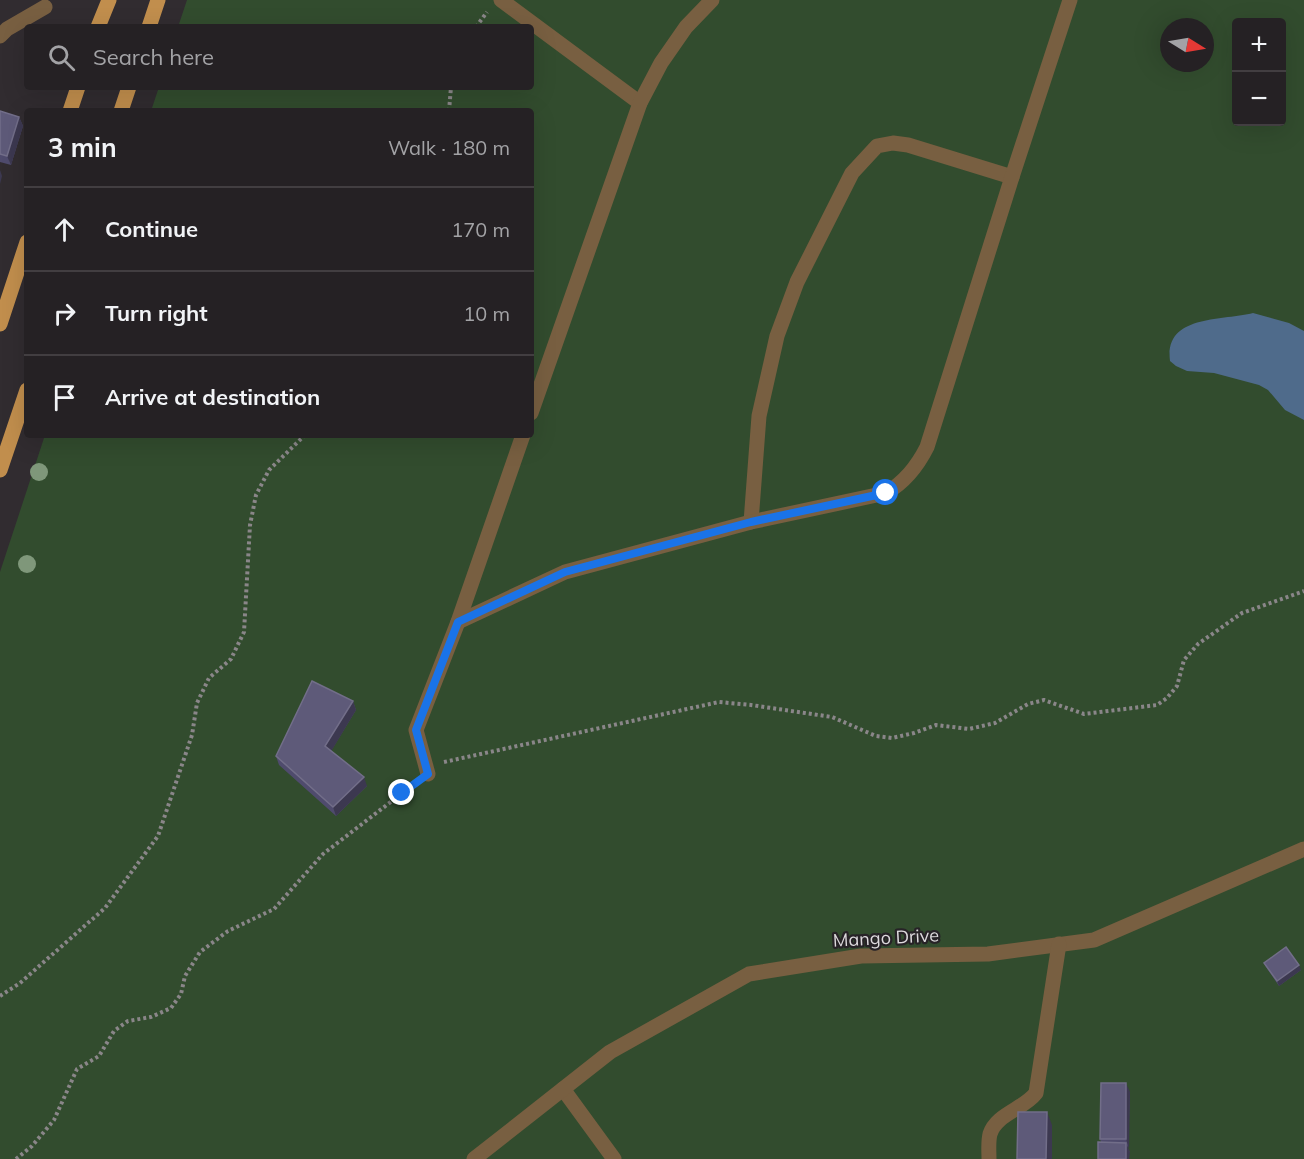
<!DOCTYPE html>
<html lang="en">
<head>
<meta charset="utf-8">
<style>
  body { margin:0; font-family:Mulish,sans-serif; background:#2d292c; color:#f1f3f6 }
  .controls { position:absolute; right:18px; top:18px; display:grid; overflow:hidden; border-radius:6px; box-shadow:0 6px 24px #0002 }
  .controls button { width:54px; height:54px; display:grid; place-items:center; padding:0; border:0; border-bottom:2px solid #423e41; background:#252124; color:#f1f3f6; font:30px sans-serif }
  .compass { position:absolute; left:1160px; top:18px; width:54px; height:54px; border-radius:50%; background:#252124; box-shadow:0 6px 24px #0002; rotate:101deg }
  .stop { position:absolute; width:18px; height:18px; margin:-14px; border:4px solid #1a73e8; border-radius:50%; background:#fff }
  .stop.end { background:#1a73e8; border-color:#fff; box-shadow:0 2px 6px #0008 }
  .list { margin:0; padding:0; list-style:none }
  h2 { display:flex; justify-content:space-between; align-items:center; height:78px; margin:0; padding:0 24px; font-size:26px }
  h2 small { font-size:20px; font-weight:400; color:#a3a3a6 }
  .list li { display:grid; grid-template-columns:39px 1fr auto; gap:18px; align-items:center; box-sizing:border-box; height:84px; padding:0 24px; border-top:2px solid #423e41 }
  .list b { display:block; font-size:22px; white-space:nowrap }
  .list em { font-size:20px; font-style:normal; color:#a3a3a6 }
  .icon { flex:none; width:33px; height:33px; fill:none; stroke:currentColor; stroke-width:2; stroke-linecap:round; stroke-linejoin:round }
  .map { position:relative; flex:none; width:1304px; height:1159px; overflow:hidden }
  .search { position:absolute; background:#252124; box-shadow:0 6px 24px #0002; left:24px; top:24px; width:510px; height:66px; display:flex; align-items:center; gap:15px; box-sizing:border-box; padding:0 21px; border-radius:6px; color:#a3a3a6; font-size:22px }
  .panel { position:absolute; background:#252124; box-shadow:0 6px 24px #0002; left:24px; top:108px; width:510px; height:330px; border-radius:6px }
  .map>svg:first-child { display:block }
</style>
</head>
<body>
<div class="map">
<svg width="1304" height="1159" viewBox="0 0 1304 1159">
  <rect width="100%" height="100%" fill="#312c30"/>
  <!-- green -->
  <path fill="#324c2e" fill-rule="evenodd" d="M187 0H1304V1159H0V572L45 435H531V111H151L159 87H531V27H178ZM1236 22H1282V122H1236ZM1169 27H1205V63H1169Z"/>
  <!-- water -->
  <path fill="#4f6b8b" d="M1253 313 1289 323 1304 331V420L1285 410 1268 390 1259 385 1214 373 1187 371 1176 366 1170 361C1164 314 1223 321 1253 313Z"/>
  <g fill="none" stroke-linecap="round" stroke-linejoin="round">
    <!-- path -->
    <g stroke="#8a8689" stroke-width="4" stroke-dasharray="3 3" stroke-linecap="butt">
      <path d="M476 27 487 12"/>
      <path d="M449 111 451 87"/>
      <path d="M444 762 719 702 751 705 832 717 876 736 892 738 914 733 936 725 969 729 995 723 1028 704 1044 700 1084 714 1157 705 1167 698 1177 686 1184 660 1198 644 1242 613 1304 591"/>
      <path d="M0 996 20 983 105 908 158 836 192 735 197 703 209 678 231 659 244 632 250 525 256 495 269 470 305 435"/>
      <path d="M16 1159 32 1146 54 1120 77 1069 99 1056 114 1031 128 1021 151 1017 171 1008 181 994 185 976 200 952 228 931 274 909 323 854 414 784"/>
    </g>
    <!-- minor -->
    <g stroke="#785f41" stroke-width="15">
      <path d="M501 0 640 103"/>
      <path d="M0 36 7 29 45 7"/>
      <path d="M531 413 640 103 661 63 686 27 712 0"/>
      <path d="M751 522 759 416 777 336 797 282 852 173 877 146 893 143 908 145 1012 177"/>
      <path d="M458 622 565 572 751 522 886 493C905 482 917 467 927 447L1012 177 1070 0"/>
      <path d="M428 774 416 730 458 622 523 435"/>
      <path d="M563 1089 614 1159"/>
      <path d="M474 1159 610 1052 749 974 861 956 988 954 1094 940 1304 849"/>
      <path d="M989 1159C989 1152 988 1142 990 1134 996 1114 1024 1109 1036 1093L1059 944"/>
    </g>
    <!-- major -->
    <g stroke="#c18e4d" stroke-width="15">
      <path d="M98 27 109 0"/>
      <path d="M149 27 158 0"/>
      <path d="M70 111 78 87"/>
      <path d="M121 111 129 87"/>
      <path d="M0 324 27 242"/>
      <path d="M0 470 27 390"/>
    </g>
  </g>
  <!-- trees -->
  <g fill="#7f977a">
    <circle cx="39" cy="472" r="9"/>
    <circle cx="27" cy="564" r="9"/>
  </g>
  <!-- wall -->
  <g fill="#4f4b6d">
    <path d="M0 111 19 117 23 126 11 165 0 162Z"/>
    <path d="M353 701 356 710 331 751 367 786 336 816 279 765 276 756Z"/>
    <path d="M1264 963 1301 970 1279 986 1266 967Z"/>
    <path d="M1130 1092 1128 1149 1130 1152 1101 1142 1100 1139Z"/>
  </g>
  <!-- shaded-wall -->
  <g fill="#3c3850">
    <path d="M19 117 23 126 11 165 7 156Z"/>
    <path d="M0 170 2 176 0 184Z"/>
    <path d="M353 701 356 710 329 755 325 746Z"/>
    <path d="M364 777 367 786 336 816 333 807Z"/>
    <path d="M1299 965 1301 970 1279 986 1277 981Z"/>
    <path d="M1126 1083 1130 1092 1129 1149 1126 1139Z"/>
    <path d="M1047 1112 1052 1125V1159H1046Z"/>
    <path d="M1126 1143 1130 1152 1129 1159H1126Z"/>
  </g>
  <!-- building -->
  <g fill="#5e5a79" stroke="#726e89" stroke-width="1.5">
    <path d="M0 111 19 117 7 156 0 154Z"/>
    <path d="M312 681 353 701 325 746 364 777 333 807 276 756Z"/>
    <path d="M1286 947 1299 965 1277 981 1264 963Z"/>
    <path d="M1101 1083H1126V1139H1100Z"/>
    <path d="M1018 1112H1047L1046 1159H1017Z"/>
    <path d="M1098 1142 1126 1143V1159H1098Z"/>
  </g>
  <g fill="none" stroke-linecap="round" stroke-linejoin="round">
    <!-- route -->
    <path stroke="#1a73e8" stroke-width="8" d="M402 793 428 774 416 730 458 622 565 572 751 522 886 493"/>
  </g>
  <g text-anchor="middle" stroke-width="4.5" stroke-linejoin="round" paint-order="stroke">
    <!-- street labels -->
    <g font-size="18" fill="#dddadd" stroke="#272327">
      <text transform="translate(886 938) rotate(-3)" y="6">Mango Drive</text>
    </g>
  </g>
</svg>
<div class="controls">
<button>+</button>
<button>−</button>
</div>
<svg class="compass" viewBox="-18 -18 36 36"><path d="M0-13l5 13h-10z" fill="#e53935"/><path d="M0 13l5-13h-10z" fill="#a3a3a6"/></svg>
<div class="stop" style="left:886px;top:493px"></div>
<div class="stop end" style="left:402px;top:793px"></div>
<div class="search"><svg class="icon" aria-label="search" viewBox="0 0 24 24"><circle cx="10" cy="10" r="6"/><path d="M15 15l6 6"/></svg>Search here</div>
<section class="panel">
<h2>3 min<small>Walk · 180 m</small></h2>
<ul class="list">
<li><svg class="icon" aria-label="ahead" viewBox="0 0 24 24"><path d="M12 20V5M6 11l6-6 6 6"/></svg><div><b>Continue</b></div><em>170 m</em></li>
<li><svg class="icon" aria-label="right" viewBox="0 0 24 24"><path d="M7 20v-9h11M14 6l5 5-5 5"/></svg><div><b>Turn right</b></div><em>10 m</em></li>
<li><svg class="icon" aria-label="arrive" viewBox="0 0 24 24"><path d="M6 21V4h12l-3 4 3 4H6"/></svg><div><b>Arrive at destination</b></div></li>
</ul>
</section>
</div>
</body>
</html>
